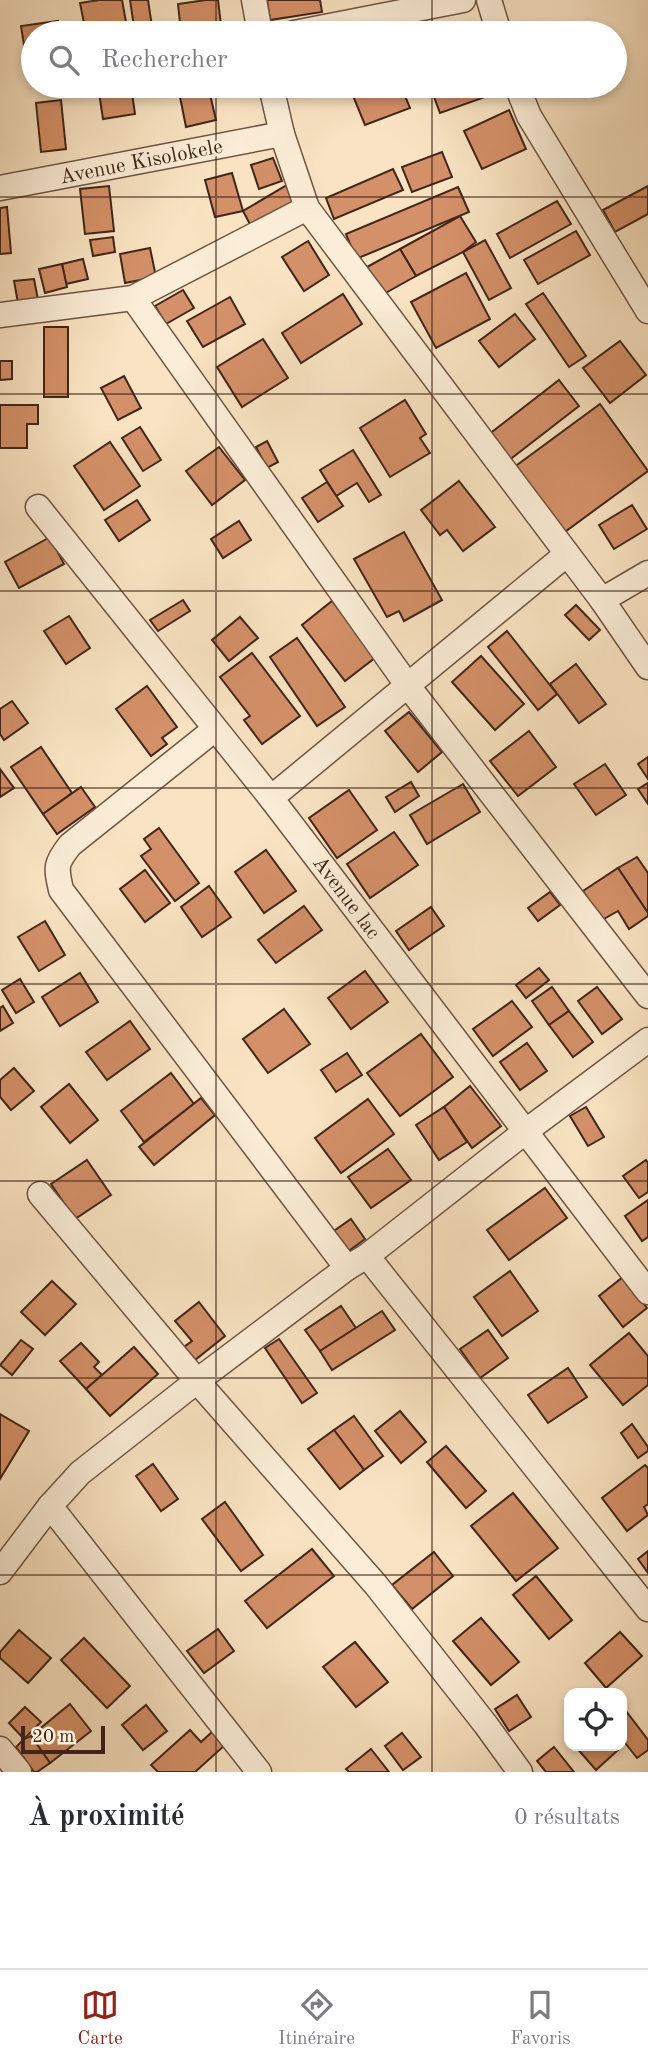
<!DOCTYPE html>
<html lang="fr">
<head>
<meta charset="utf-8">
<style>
  body { margin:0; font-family:"Old Standard TT",serif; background:#f2f2f3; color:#2b2b33 }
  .controls { position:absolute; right:21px; bottom:21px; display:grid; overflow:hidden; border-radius:14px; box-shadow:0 4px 10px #0003 }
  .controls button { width:63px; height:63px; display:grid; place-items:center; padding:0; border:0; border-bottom:2px solid #e1e1e2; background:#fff; color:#2b2b33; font:35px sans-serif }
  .scale { position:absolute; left:21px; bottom:18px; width:84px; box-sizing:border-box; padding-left:7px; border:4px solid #41251a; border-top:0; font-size:19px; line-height:24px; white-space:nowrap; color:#41251a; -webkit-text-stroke:5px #fbedd7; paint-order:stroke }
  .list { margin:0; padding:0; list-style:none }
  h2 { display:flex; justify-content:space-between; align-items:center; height:91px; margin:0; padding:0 28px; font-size:30px }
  h2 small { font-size:23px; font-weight:400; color:#7c7c81 }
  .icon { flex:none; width:38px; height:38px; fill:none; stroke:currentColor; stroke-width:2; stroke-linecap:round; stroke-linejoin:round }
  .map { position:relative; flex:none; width:648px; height:1772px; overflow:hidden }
  .search { position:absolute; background:#fff; box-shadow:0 4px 10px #0003; left:21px; right:21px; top:21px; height:77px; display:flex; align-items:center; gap:18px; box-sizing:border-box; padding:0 24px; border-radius:38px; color:#7c7c81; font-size:26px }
  .sheet { height:196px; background:#fff }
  nav { display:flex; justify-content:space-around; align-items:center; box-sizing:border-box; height:98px; border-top:2px solid #e1e1e2; background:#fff; font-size:19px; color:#7c7c81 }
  nav a { display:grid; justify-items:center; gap:4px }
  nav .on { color:#8f2418 }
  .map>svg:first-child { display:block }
</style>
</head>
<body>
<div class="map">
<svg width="648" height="1772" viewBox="0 0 648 1772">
  <rect width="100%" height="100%" fill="#f9e3c2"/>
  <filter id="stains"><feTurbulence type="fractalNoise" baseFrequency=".00286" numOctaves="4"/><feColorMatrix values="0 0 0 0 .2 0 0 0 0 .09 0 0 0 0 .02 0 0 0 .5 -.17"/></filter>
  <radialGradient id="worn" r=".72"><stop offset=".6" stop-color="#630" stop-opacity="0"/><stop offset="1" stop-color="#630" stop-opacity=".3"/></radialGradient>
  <!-- building -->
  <g fill="#d49068" stroke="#41251a" stroke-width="2">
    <path d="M99 0H122L128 33H86L80 3Z"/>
    <path d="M130 0H148L153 33H135Z"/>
    <path d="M206 0H218L222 33H181L178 4Z"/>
    <path d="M267 0H320L322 12 270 20Z"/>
    <path d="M58 21 59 33H33V44L24 45 21 26Z"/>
    <path d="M98 86H131L135 114 103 119Z"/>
    <path d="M349 86H401L410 108 365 125Z"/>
    <path d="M430 86H481L485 97 440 113Z"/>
    <path d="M209 90 216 120 186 127 180 97Z"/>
    <path d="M61 100 66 149 41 152 36 103Z"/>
    <path d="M509 110 526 149 482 169 464 131Z"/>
    <path d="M442 152 452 177 412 192 402 167Z"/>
    <path d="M273 158 282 181 259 189 251 165Z"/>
    <path d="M393 169 403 190 334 219 326 198Z"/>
    <path d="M232 173 243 211 215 217 205 180Z"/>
    <path d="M287 185 296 202 252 228 243 211Z"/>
    <path d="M109 186 114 231 85 234 80 189Z"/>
    <path d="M648 186V214L615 232 603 210Z"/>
    <path d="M458 187 469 212 356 259 346 234Z"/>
    <path d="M557 201 571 224 510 258 497 234Z"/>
    <path d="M7 207 11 253 0 254V208Z"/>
    <path d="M460 216 476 242 463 252 416 276 400 249Z"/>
    <path d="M576 231 590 255 538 284 524 260Z"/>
    <path d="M113 237 115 252 93 256 90 240Z"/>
    <path d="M485 240 511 288 489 300 463 252Z"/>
    <path d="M308 241 329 275 304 291 282 257Z"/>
    <path d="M150 248 156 277 125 283 120 254Z"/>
    <path d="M400 249 416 276 382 295 367 267Z"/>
    <path d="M83 259 88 279 66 284 62 264Z"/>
    <path d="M62 264 67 287 45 293 39 269Z"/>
    <path d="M466 273 490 319 436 348 411 302Z"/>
    <path d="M34 279 38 300 18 303 14 281Z"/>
    <path d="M183 290 194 308 166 324 155 306Z"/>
    <path d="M543 293 586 356 569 367 526 304Z"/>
    <path d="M343 294 362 324 301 363 282 333Z"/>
    <path d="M230 297 245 324 203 347 187 321Z"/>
    <path d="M515 314 535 339 499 367 479 341Z"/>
    <rect x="44" y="327" width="24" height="70"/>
    <path d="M263 339 288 378 242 407 217 367Z"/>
    <path d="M620 341 646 375 610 403 583 368Z"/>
    <path d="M0 361H12V379L0 380Z"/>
    <path d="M124 376 141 408 118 420 101 388Z"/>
    <path d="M559 380 579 406 508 461 488 435Z"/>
    <path d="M405 400 426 434 420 438 430 453 390 477 360 428Z"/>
    <path d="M600 404 648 471 562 534 513 468Z"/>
    <path d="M0 405H38V424H27V448H0Z"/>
    <path d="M140 427 161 460 143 471 122 438Z"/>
    <path d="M267 441 278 462 267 468 256 447Z"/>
    <path d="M110 442 140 486 104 510 74 466Z"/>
    <path d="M219 447 245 480 212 505 186 471Z"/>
    <path d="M353 450 381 495 369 502 357 483 336 496 320 470Z"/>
    <path d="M459 481 495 527 463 551 447 530 440 535 421 510Z"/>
    <path d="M327 482 343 506 318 522 302 498Z"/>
    <path d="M137 500 150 520 119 541 105 520Z"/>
    <path d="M632 505 647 529 614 549 599 525Z"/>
    <path d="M239 521 251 540 223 558 211 539Z"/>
    <path d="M404 532 442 600 404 621 399 611 387 617 354 559Z"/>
    <path d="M50 537 64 564 19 588 5 562Z"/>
    <path d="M183 600 190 611 158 631 150 620Z"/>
    <path d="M332 601 376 657 345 681 302 625Z"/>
    <path d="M576 605 600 630 589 640 565 615Z"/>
    <path d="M69 616 90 648 66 664 44 631Z"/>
    <path d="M240 617 258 638 229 661 212 640Z"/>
    <path d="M507 631 557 694 538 710 488 647Z"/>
    <path d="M297 638 345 707 317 726 270 657Z"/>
    <path d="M252 653 300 716 262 744 244 720 250 716 220 677Z"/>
    <path d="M481 656 524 704 495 730 452 682Z"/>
    <path d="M576 664 606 704 579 723 550 684Z"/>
    <path d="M147 686 177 727 162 738 167 744 151 756 116 709Z"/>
    <path d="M12 701 28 723 4 740 0 734V709Z"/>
    <path d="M409 712 442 752 418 772 385 731Z"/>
    <path d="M529 731 556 767 518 796 490 761Z"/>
    <path d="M41 747 72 793 43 814 11 767Z"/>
    <path d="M648 757V779L638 764Z"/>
    <path d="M605 764 626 795 596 815 574 784Z"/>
    <path d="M0 769 14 788 0 797Z"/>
    <path d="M411 782 419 796 395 812 386 797Z"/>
    <path d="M648 783V804L638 789Z"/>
    <path d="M463 784 480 812 427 844 410 815Z"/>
    <path d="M81 787 95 807 57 834 43 814Z"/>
    <path d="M349 790 377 830 337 858 309 818Z"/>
    <path d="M159 828 199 883 175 901 141 856 151 849 144 839Z"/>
    <path d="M394 832 418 865 370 898 347 864Z"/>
    <path d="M266 850 296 891 264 913 235 872Z"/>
    <path d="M637 857 648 873V913L618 868Z"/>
    <path d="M618 868 648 913V916L629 929 618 911 602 920 583 891Z"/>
    <path d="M145 870 170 903 145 922 120 889Z"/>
    <path d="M209 886 231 917 202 937 181 907Z"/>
    <path d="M550 892 560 905 538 921 528 908Z"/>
    <path d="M304 906 322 930 276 963 258 940Z"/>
    <path d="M431 907 444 926 409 950 396 931Z"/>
    <path d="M45 921 65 955 39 971 18 937Z"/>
    <path d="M539 968 549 980 526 998 516 985Z"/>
    <path d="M365 971 388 1002 351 1029 328 998Z"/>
    <path d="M80 973 98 1002 60 1026 42 997Z"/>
    <path d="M20 979 34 1002 16 1013 2 990Z"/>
    <path d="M552 987 569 1011 549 1025 532 1001Z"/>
    <path d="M597 987 622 1019 602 1034 578 1001Z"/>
    <path d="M512 1001 532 1027 493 1056 473 1029Z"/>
    <path d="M3 1006 13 1023 0 1031V1008Z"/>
    <path d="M284 1009 310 1044 268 1073 243 1039Z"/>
    <path d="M569 1011 593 1042 573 1057 549 1025Z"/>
    <path d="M130 1021 150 1049 107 1080 86 1052Z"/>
    <path d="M421 1034 453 1077 400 1116 367 1073Z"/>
    <path d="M527 1043 547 1071 520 1090 500 1062Z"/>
    <path d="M347 1053 362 1075 336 1092 321 1070Z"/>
    <path d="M14 1068 34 1091 11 1110 0 1097V1080Z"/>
    <path d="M171 1073 194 1104 144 1142 121 1111Z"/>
    <path d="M69 1084 98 1120 70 1143 41 1107Z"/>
    <path d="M470 1086 501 1126 472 1148 444 1107Z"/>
    <path d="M201 1098 215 1115 154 1165 139 1147Z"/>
    <path d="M368 1099 394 1134 341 1173 315 1138Z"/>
    <path d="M444 1107 467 1142 439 1160 416 1125Z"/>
    <path d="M586 1107 604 1137 588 1146 570 1116Z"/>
    <path d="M388 1149 411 1180 371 1208 348 1177Z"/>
    <path d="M87 1160 111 1195 75 1219 51 1184Z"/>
    <path d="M646 1160 648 1163V1192L639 1198 623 1176Z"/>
    <path d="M545 1188 567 1218 509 1260 487 1230Z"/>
    <path d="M648 1200V1237L642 1241 625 1216Z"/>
    <path d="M351 1219 365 1239 346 1253 331 1233Z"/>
    <path d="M510 1271 538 1311 502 1336 474 1297Z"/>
    <path d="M623 1277 647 1308 623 1327 599 1296Z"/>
    <path d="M52 1281 76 1304 45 1335 21 1312Z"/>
    <path d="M199 1302 225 1336 195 1360 184 1347 192 1341 175 1321Z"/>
    <path d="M341 1306 356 1328 320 1351 305 1330Z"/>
    <path d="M382 1311 395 1330 332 1370 320 1351Z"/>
    <path d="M488 1330 508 1358 480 1378 460 1349Z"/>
    <path d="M629 1333 648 1356V1385L623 1405 590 1365Z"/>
    <path d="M279 1339 317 1393 302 1403 265 1348Z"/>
    <path d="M21 1340 33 1349 12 1375 0 1365Z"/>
    <path d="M81 1343 99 1362 94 1367 102 1375 86 1389 60 1361Z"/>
    <path d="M134 1347 158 1374 110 1416 86 1389Z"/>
    <path d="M568 1368 587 1397 548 1423 528 1395Z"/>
    <path d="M400 1411 426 1442 401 1463 375 1431Z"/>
    <path d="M0 1414 29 1431 0 1479Z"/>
    <path d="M354 1416 383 1456 364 1470 334 1430Z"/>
    <path d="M632 1424 648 1447V1451L638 1458 621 1433Z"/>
    <path d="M334 1430 364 1470 340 1489 308 1449Z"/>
    <path d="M446 1446 486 1491 466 1508 427 1462Z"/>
    <path d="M153 1464 178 1499 161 1511 136 1476Z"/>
    <path d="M645 1465 648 1468V1504L644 1507 648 1515 627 1531 602 1498Z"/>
    <path d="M513 1493 558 1548 516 1581 471 1526Z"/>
    <path d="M225 1502 263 1555 241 1571 202 1519Z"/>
    <path d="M312 1549 334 1576 267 1628 245 1601Z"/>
    <path d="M648 1551V1573L638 1559Z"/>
    <path d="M434 1552 453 1576 412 1609 392 1585Z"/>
    <path d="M536 1576 572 1620 549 1639 513 1595Z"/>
    <path d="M481 1618 519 1662 491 1685 453 1641Z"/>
    <path d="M218 1629 234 1651 204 1673 187 1651Z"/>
    <path d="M19 1630 51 1658 28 1683 0 1658V1652Z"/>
    <path d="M620 1632 642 1656 606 1688 585 1663Z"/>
    <path d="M84 1638 130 1686 107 1708 61 1660Z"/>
    <path d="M355 1642 388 1682 356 1707 323 1667Z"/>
    <path d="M517 1695 531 1717 509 1731 495 1709Z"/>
    <path d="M70 1704 91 1731 50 1763 31 1736Z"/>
    <path d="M146 1705 167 1731 143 1750 122 1725Z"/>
    <path d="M25 1707 41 1722 24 1739 9 1723Z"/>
    <path d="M626 1711 648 1740V1750L637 1758 622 1739V1714Z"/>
    <path d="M190 1730 201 1742 213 1731 225 1745 195 1772H158L151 1765Z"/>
    <path d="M402 1733 421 1757 403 1770 385 1746Z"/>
    <path d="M31 1736 50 1763 37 1772H34L16 1747 24 1739Z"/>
    <path d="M575 1746H614L618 1750 596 1770Z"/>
    <path d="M554 1747 574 1772H546L537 1761Z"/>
    <path d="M371 1749 389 1772H349L346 1769Z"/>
  </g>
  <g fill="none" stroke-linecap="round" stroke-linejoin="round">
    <defs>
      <g id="minor">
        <path d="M254 0 260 33"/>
        <path d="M489 0 499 33"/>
        <path d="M294 33 463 0"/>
        <path d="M271 86 282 134 307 208 602 600 648 667"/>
        <path d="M517 86 529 116 648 311"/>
        <path d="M0 188 282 134"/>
        <path d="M133 298 408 686 648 996"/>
        <path d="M0 315 133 298 307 208"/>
        <path d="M38 507 271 798 648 1292"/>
        <path d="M602 600 648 573"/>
        <path d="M215 729 70 845C55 864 56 867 61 890L347 1268"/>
        <path d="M271 798 567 554"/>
        <path d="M40 1194 197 1381 376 1585 486 1725 520 1772"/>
        <path d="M367 1256 648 1609"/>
        <path d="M50 1506 259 1772"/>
        <path d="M0 1572 50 1506 80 1473 197 1381 347 1268 367 1256 526 1131 648 1040"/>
        <path d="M0 1749 19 1772"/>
      </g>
    </defs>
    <!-- minor casing -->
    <use href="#minor" stroke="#6f5444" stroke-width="27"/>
    <!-- minor -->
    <use href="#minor" stroke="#fbedd7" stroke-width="24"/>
  </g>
  <!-- grid -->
  <path fill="none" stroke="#41251a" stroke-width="2" stroke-opacity="0.55" d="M216 0V33M432 0V33M216 86V1772M432 86V1772M0 197H648M0 394H648M0 591H648M0 788H648M0 984H648M0 1181H648M0 1378H648M0 1575H648"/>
  <g text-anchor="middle" stroke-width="6" stroke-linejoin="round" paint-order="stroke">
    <!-- street labels -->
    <g font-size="21" fill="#41251a" stroke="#fbedd7">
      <text transform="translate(141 161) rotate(-11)" y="7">Avenue Kisolokele</text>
      <text transform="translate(347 897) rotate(53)" y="7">Avenue lac</text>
    </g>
  </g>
  <rect width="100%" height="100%" filter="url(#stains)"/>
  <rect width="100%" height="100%" fill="url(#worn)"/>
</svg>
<div class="controls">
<button><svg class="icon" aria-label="locate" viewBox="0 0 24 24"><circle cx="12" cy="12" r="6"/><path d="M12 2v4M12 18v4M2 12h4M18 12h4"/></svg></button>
</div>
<div class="scale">20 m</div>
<div class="search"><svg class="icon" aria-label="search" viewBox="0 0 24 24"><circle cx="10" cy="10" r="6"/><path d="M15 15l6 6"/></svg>Rechercher</div>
</div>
<section class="sheet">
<h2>À proximité<small>0 résultats</small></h2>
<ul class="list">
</ul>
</section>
<nav>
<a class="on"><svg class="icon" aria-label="map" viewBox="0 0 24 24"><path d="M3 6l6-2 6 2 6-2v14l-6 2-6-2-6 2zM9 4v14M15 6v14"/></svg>Carte</a>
<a><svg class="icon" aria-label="directions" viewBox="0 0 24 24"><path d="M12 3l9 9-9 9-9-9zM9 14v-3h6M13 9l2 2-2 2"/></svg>Itinéraire</a>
<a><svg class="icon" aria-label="saved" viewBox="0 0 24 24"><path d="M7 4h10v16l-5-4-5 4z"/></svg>Favoris</a>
</nav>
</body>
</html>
